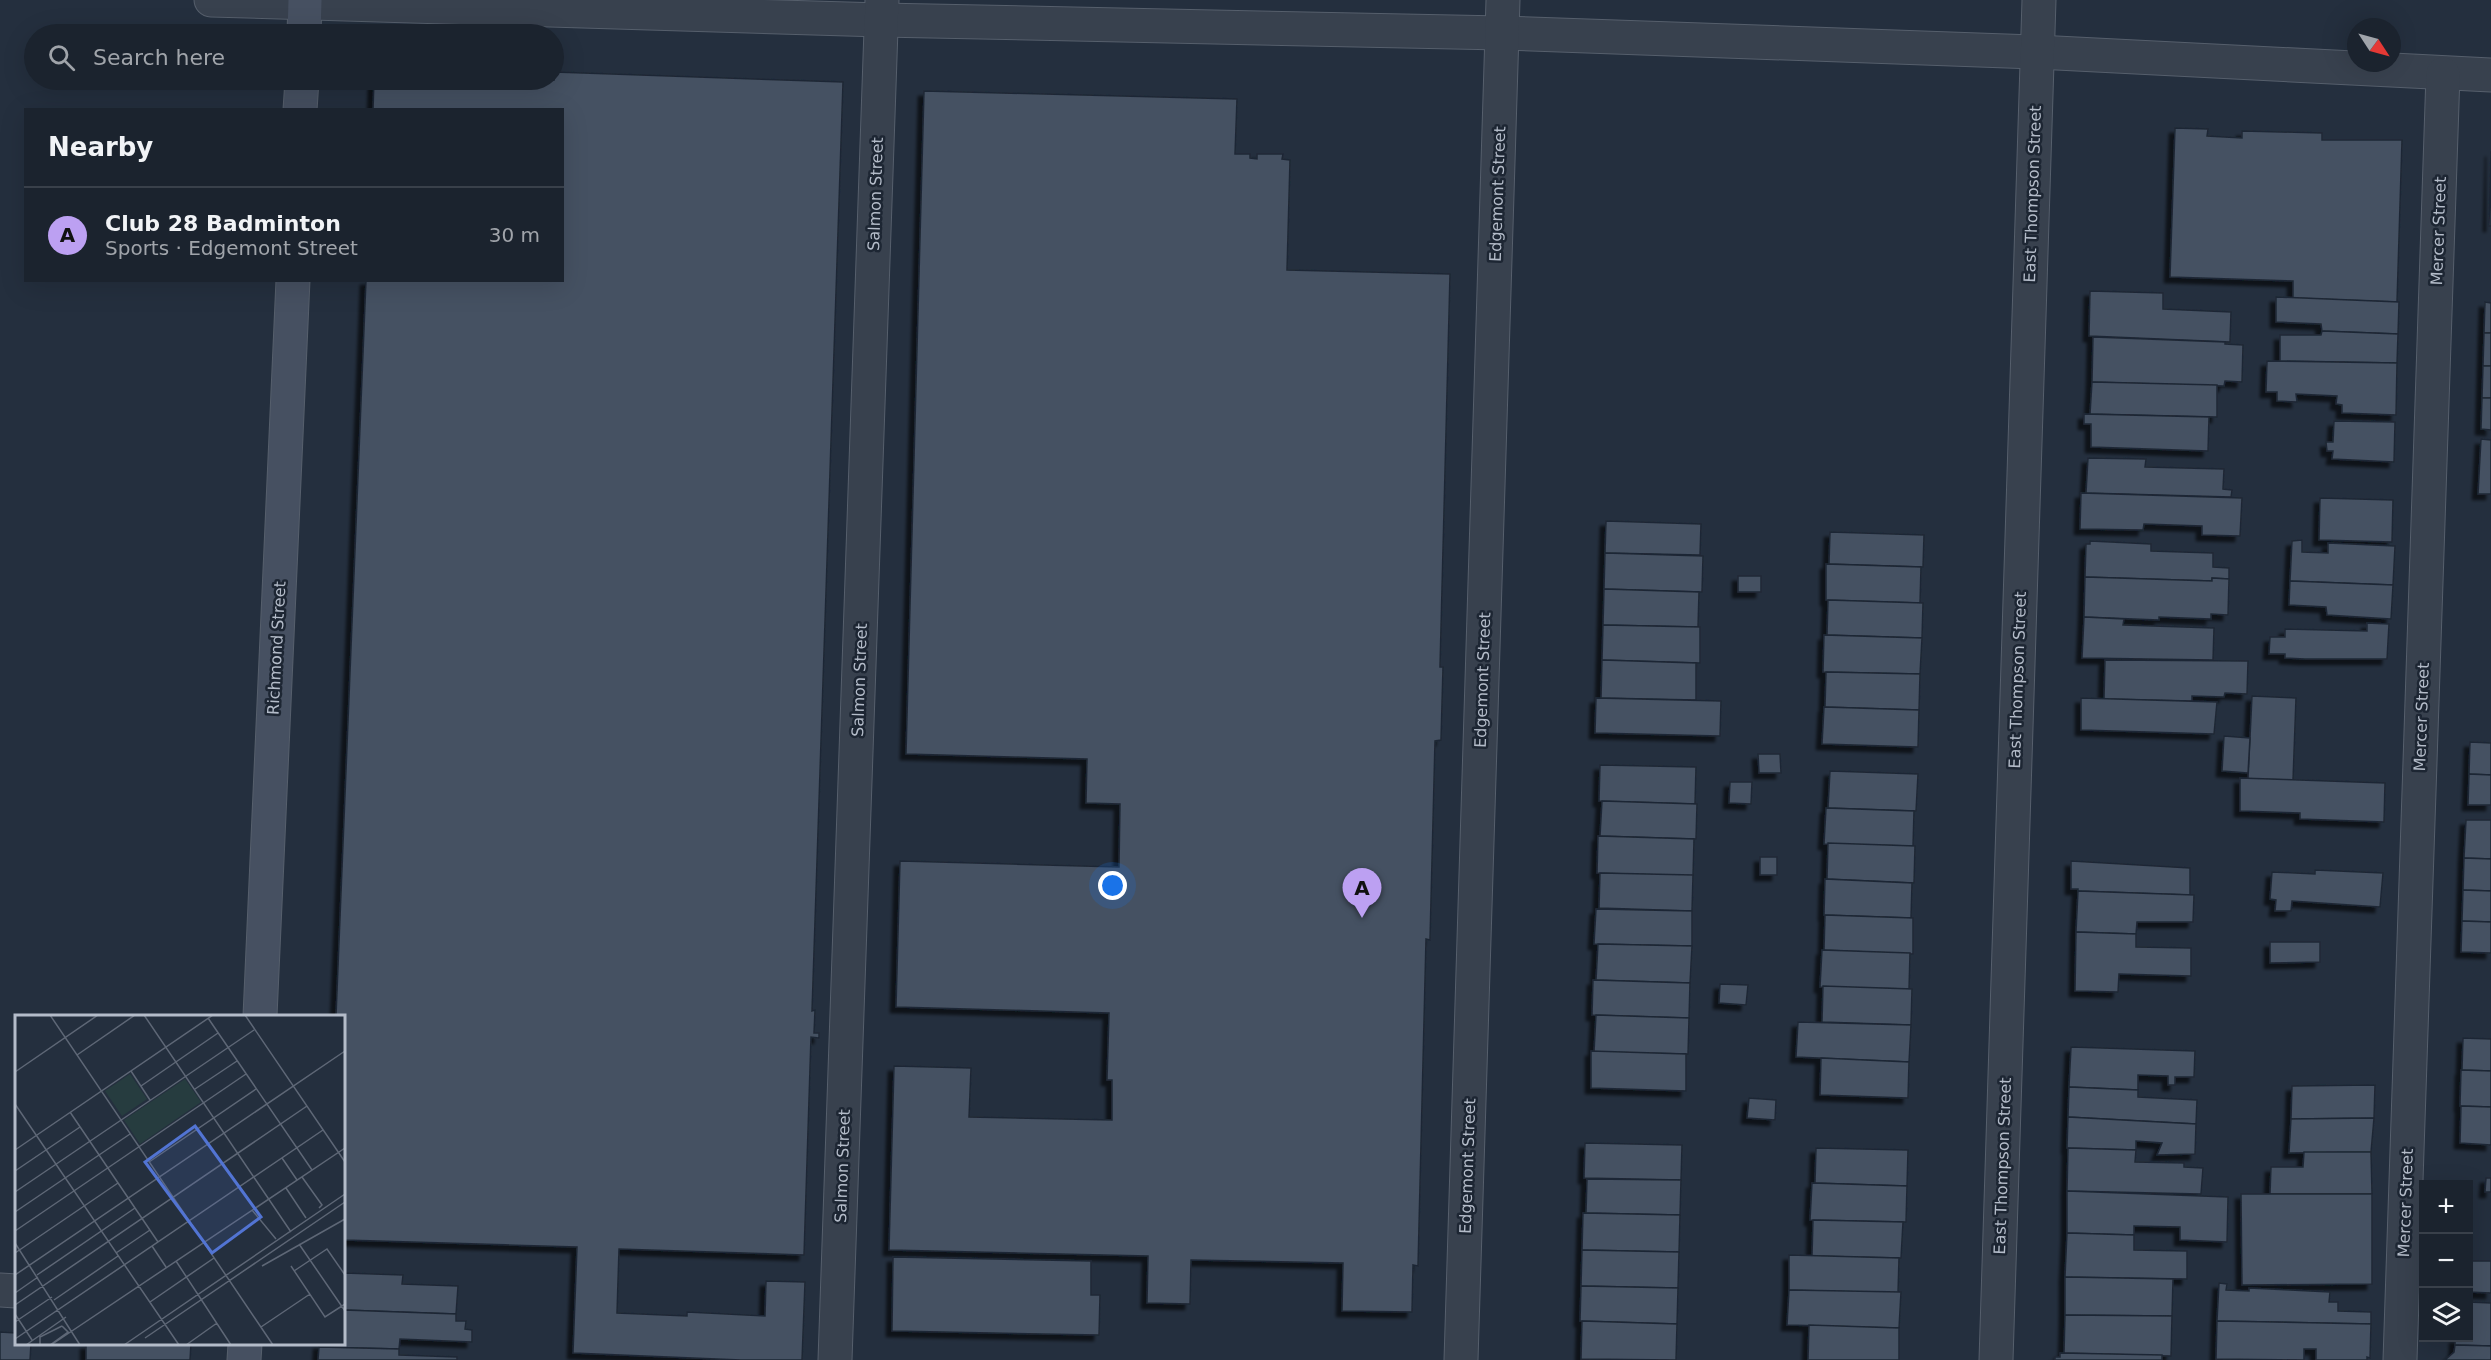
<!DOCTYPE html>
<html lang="en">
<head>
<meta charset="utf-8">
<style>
  body { margin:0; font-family:"DejaVu Sans",sans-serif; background:#242b36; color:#f1f3f6 }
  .controls { position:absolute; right:18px; bottom:18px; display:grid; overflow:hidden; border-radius:0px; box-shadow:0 6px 24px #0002 }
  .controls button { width:54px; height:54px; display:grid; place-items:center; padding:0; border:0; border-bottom:2px solid #39404a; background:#1b232e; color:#f1f3f6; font:30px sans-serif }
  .compass { position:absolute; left:2347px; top:18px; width:54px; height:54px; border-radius:50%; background:#1b232e; box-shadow:0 6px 24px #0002; rotate:126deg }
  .you { position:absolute; left:1113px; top:886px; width:21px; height:21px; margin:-15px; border:4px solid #fff; border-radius:50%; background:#1a73e8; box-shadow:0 0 0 9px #1a73e833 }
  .badge { display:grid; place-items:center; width:39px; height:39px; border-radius:50%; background:#bca0f2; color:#111; font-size:20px; font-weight:700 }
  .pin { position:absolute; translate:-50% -50px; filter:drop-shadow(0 2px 3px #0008) }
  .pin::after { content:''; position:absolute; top:32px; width:21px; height:18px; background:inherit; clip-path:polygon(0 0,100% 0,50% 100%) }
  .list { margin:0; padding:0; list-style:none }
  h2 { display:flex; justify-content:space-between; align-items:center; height:78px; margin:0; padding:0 24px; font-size:26px }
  h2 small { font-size:20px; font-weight:400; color:#a0a4aa }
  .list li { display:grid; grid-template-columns:39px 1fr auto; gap:18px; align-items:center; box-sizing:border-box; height:96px; padding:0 24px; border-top:2px solid #39404a }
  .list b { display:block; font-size:22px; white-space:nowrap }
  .list p { margin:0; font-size:20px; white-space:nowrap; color:#a0a4aa }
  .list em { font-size:20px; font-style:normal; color:#a0a4aa }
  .icon { flex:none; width:33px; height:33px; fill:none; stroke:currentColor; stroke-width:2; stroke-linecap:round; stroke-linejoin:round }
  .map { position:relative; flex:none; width:2491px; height:1360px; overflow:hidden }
  .search { position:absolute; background:#1b232e; box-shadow:0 6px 24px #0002; left:24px; top:24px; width:540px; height:66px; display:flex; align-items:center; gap:15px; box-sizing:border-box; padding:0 21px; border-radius:33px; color:#a0a4aa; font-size:22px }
  .panel { position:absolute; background:#1b232e; box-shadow:0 6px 24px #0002; left:24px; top:108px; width:540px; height:174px; border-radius:0px }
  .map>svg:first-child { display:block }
</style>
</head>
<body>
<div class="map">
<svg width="2491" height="1360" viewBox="0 0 2491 1360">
  <defs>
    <filter id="shadow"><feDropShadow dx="-5.5" dy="5.5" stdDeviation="1.5" flood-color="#0009"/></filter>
  </defs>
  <rect width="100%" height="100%" fill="#242f3e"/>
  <!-- building -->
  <g fill="#455162" stroke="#1f2835" stroke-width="1.5" filter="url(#shadow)">
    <path d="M554 72 843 82 812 1011 815 1010 814 1033H819V1038L811 1037 804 1255 619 1249 617 1313 687 1316V1312L765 1316 766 1281 805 1282 802 1360H741L573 1353 577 1247 344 1240V1016H336L366 280H562V110H373L374 80H554Z"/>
    <path d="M924 91 1237 99 1235 154H1250V158L1257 159V154H1283L1282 159 1290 160 1287 270 1450 274 1440 667H1443L1441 740 1435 741 1430 940 1426 939 1418 1266 1413 1265 1412 1312 1342 1311 1343 1263 1191 1260 1190 1304 1147 1303 1148 1256 889 1250 894 1066 971 1068 969 1117 1112 1120V1080H1107L1109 1013 896 1007 900 861 1119 867 1120 804 1086 803 1087 759 906 754Z"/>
    <path d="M2175 128 2208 129 2207 136 2242 138V131L2322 133V140H2402L2397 302 2293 298V281L2170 277Z"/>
    <path d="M2491 151V226H2489Z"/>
    <path d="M2090 291 2163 293V309L2231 312 2230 342 2089 336Z"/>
    <path d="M2276 297 2399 302 2398 334 2322 331 2321 324 2276 322Z"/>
    <path d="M2485 302 2491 303V333H2484Z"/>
    <path d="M2322 331 2398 334 2397 363 2280 361V335H2321Z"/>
    <path d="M2484 333H2491V366H2483Z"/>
    <path d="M2093 337 2225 342V344L2243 345 2242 382 2225 381 2224 386 2092 382Z"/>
    <path d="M2267 361 2397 363 2396 415 2342 413V405L2336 404 2337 396 2296 394 2297 402 2277 401V392H2266Z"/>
    <path d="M2483 366H2491V398H2482Z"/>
    <path d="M2092 382 2217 385V417L2090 414Z"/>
    <path d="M2482 398H2491V430L2481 429Z"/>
    <path d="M2084 414 2209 417 2208 451 2091 447V424H2084Z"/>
    <path d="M2334 421 2395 422 2394 462 2332 459 2333 451H2327L2326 442H2333Z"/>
    <path d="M2481 439 2491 440V494H2478Z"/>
    <path d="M2088 458 2146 459 2145 467 2224 469 2223 489 2232 490 2231 497 2086 493Z"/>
    <path d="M2081 493 2242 498 2240 536 2202 535V526L2144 524 2143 530 2080 529Z"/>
    <path d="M2320 498 2393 500 2392 542 2319 540Z"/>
    <path d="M1606 521 1701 524 1700 555 1605 553Z"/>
    <path d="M1830 532 1924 535 1923 567 1829 564Z"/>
    <path d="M2302 540V552L2328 553V543L2395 546 2393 585 2290 581 2292 541Z"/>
    <path d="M2090 541 2151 544V551L2213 553V567L2229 568V579L2212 578V581L2085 577 2086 544H2090Z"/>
    <path d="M1605 553 1703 556 1702 592 1604 589Z"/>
    <path d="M1826 564 1921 567 1920 603 1826 600Z"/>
    <rect x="1738" y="576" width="23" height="16"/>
    <path d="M2085 577 2212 581V578L2229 579 2228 615 2211 614V619L2159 617V620L2084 617Z"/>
    <path d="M2290 581 2393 585 2391 619 2327 615 2326 607 2289 605Z"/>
    <path d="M1604 589 1699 592 1698 627 1603 625Z"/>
    <path d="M1828 600 1923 603 1922 638 1827 635Z"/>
    <path d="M2084 617 2124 619 2123 625 2214 628 2213 660 2082 658Z"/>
    <path d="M2367 623 2389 624 2387 659H2305L2285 658V654H2269L2270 637H2285V629L2367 631Z"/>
    <path d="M1603 625 1700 627V663L1602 660Z"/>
    <path d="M1824 635 1922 638 1920 674 1823 672Z"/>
    <path d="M1602 660 1696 663V700L1601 698Z"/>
    <path d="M2105 660 2248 661 2247 694 2225 693 2224 697 2192 696V701L2104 699Z"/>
    <path d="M1826 672 1920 674 1919 710 1825 707Z"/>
    <path d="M2252 696 2296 698 2293 780 2248 779Z"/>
    <path d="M1596 698 1721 701 1720 736 1595 733Z"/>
    <path d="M2081 698 2217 702 2214 734 2081 730Z"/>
    <path d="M1824 707 1919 710 1918 747 1822 744Z"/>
    <path d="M2224 736 2250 738 2248 773 2222 771Z"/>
    <path d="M2470 742 2491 743V775L2469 774Z"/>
    <path d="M1758 754H1780L1781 773H1759Z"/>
    <path d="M1600 765 1696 767 1695 804 1599 801Z"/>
    <path d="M1830 771 1918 774 1916 811 1828 808Z"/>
    <path d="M2469 774 2491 775V805H2468Z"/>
    <path d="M2240 778 2385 783 2384 822 2300 819V813L2240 811Z"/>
    <path d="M1730 782H1752L1751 804 1729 803Z"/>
    <path d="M1602 801 1697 804 1696 839 1600 836Z"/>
    <path d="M1826 808 1914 811 1913 846 1824 844Z"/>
    <path d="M2466 820H2491V859L2464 858Z"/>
    <path d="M1598 836 1694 839 1693 876 1597 873Z"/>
    <path d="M1828 843 1915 846 1914 883 1827 879Z"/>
    <rect x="1760" y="857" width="17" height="18"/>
    <path d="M2464 858 2491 859V891L2463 890Z"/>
    <path d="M2071 861 2190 868V895L2078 891V889H2071Z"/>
    <path d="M2315 870 2383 873 2380 907 2292 901 2291 911H2275L2276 900 2270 899 2272 872 2315 874Z"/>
    <path d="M1600 873 1693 875 1692 911 1599 908Z"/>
    <path d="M1825 879 1912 883 1911 918 1824 915Z"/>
    <path d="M2463 890 2491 891V922L2462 921Z"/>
    <path d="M2078 891 2194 895 2193 922H2137L2136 934 2076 932Z"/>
    <path d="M1596 909 1692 911V946L1594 944Z"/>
    <path d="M1825 915 1913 918V954L1824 950Z"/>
    <path d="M2462 921 2491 922V953L2461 952Z"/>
    <path d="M2076 932 2136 934V947L2191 948V976L2119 974 2118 992 2075 991Z"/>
    <path d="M2270 942H2320V962L2270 963Z"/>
    <path d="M1598 944 1692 946 1690 983 1596 980Z"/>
    <path d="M1822 950 1910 953 1909 989 1820 987Z"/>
    <path d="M1593 980 1690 983 1689 1018 1592 1015Z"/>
    <path d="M1720 984 1748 985 1746 1005 1719 1003Z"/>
    <path d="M1823 986 1912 989 1911 1025 1822 1022Z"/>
    <path d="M1596 1015 1689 1018 1688 1054 1594 1052Z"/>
    <path d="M1798 1022 1911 1025 1909 1062 1796 1057Z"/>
    <path d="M2463 1038 2491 1039V1071L2462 1070Z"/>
    <path d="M2071 1047 2195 1051 2194 1077H2175V1085H2168V1076L2138 1075V1090L2069 1087Z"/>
    <path d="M1591 1051 1686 1054V1091L1591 1088Z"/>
    <path d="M1821 1058 1909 1062 1908 1098 1820 1095Z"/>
    <path d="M2461 1070 2491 1071V1107L2460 1106Z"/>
    <path d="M2375 1085 2374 1118 2291 1119 2292 1086Z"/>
    <path d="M2069 1087 2138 1090V1097L2197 1100 2196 1124 2068 1117Z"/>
    <path d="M1749 1098 1776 1100 1775 1120 1747 1118Z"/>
    <path d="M2461 1106 2491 1107V1145L2460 1143Z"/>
    <path d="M2068 1117 2196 1124 2195 1154 2157 1155 2162 1143 2136 1141V1150L2067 1148Z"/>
    <path d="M2374 1118 2371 1152 2289 1153 2291 1119Z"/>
    <path d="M1585 1143 1682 1145 1681 1180 1584 1178Z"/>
    <path d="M1816 1148 1908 1150 1907 1186 1815 1183Z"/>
    <path d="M2068 1148 2136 1150 2135 1162 2184 1163V1167L2203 1168 2201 1194 2067 1191Z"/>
    <path d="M2304 1152H2371L2372 1194H2270L2271 1167H2303Z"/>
    <path d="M2486 1178H2491V1192H2485Z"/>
    <path d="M1587 1179 1681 1180 1680 1215 1586 1213Z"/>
    <path d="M1812 1183 1907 1186 1906 1222 1810 1220Z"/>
    <path d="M2067 1191 2228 1197 2227 1242 2180 1240V1227L2134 1226V1235L2067 1233Z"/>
    <path d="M2241 1194H2372V1284L2242 1285Z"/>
    <path d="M1583 1213 1680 1215 1679 1252 1582 1250Z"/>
    <path d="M1813 1220 1903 1222 1901 1258 1812 1256Z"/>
    <path d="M2067 1233 2134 1235V1250L2187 1251V1279L2065 1277Z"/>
    <path d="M1582 1250 1679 1252 1678 1288 1581 1286Z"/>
    <path d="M1789 1255 1899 1258 1898 1293 1789 1290Z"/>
    <path d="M893 1257 1091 1261V1295H1100L1099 1335 892 1331Z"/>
    <path d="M2468 1261H2491V1293L2468 1292Z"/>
    <path d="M344 1273 403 1275 402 1284 458 1286 456 1314 344 1310Z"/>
    <path d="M2065 1277 2173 1279 2172 1316 2065 1315Z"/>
    <path d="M2219 1283 2227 1284 2226 1290 2249 1291V1288L2330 1292 2329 1302H2338V1311L2371 1312V1324L2217 1321Z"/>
    <path d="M1581 1286 1678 1288 1677 1324 1580 1321Z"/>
    <path d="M1789 1290 1901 1292 1899 1328 1787 1325Z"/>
    <path d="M2468 1302 2491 1303V1346L2455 1345V1338H2468Z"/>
    <path d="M344 1310 456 1314V1321H466L465 1329 472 1330V1342L400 1339 399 1349 319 1347V1344H344Z"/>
    <path d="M2065 1315 2172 1316 2171 1356 2064 1353Z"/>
    <path d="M1582 1321 1677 1324 1676 1360 1581 1359Z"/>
    <path d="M2217 1321 2371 1324 2370 1358 2367 1357V1360H2316V1349H2304V1360L2216 1359Z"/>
    <path d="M1809 1325 1899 1328V1360H1808Z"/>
    <path d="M0 1332 16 1333V1344H31L30 1360H0Z"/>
    <path d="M86 1344H191L190 1360H86Z"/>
    <path d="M2455 1345 2491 1346V1360H2445L2454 1352Z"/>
    <path d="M319 1347 399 1349V1355L457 1357V1360H318Z"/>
    <path d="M2060 1353 2162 1355V1360H2055V1357H2060Z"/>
  </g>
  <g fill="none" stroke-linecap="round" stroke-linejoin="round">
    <defs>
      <g id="street">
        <path d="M211 0 881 20 1502 33 2037 52 2491 75"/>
        <path d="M0 1290 16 1291"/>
        <path d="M835 1360 882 0"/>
        <path d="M1461 1360 1503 0"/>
        <path d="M1996 1360 2039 0"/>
        <path d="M2400 1360 2443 74"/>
      </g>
      <g id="secondary">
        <path d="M304 34 305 0"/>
        <path d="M300 110 302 80"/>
        <path d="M260 1016 293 280"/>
        <path d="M244 1360 245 1344"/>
      </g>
    </defs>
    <!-- street casing -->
    <use href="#street" stroke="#565f6c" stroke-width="35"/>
    <!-- secondary casing -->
    <use href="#secondary" stroke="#565f6c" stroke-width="35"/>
    <!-- street -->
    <use href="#street" stroke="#38414e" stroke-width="33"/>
    <!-- secondary -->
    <use href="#secondary" stroke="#465061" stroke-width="33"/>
  </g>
  <g text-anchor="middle" stroke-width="5" stroke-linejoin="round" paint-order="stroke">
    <!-- street labels -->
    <g font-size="16" fill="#b4bcc9" stroke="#1d2633">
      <text transform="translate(875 194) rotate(-88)" y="6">Salmon Street</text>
      <text transform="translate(1497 194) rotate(-88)" y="6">Edgemont Street</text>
      <text transform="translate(2032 194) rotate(-88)" y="6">East Thompson Street</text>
      <text transform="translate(2438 231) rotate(-88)" y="6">Mercer Street</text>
      <text transform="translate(276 648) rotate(-87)" y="6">Richmond Street</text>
      <text transform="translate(859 680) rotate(-88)" y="6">Salmon Street</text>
      <text transform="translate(1482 680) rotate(-88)" y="6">Edgemont Street</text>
      <text transform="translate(2017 680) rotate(-88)" y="6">East Thompson Street</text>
      <text transform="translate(2421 717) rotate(-88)" y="6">Mercer Street</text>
      <text transform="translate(842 1166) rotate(-88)" y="6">Salmon Street</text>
      <text transform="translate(1467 1166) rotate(-88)" y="6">Edgemont Street</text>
      <text transform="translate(2002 1166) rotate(-88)" y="6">East Thompson Street</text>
      <text transform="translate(2405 1203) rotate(-88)" y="6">Mercer Street</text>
    </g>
  </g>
  <!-- overview -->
  <g transform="translate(15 1015)">
    <rect width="330" height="330" fill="#242f3e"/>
    <path d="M115 59 132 84 107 101 90 76ZM170 64 186 87 125 129 109 105Z" fill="#263c3f"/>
    <path fill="none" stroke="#5e6776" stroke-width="1.5" d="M35 0 258 330M129 0 276 217M230 0 330 147M193 3 297 155M62 40 120 0M116 56 135 85M0 57 83 0M126 71 203 18M180 74 222 46M0 89 164 330M55 97 143 227M0 135 198 0M267 143 282 165M134 147 241 74M0 156 65 112M287 162 307 190 304 193M271 173 291 203M0 177 239 15M237 195 261 224M0 197 115 119M0 216 231 59M0 228 65 330M284 229 330 296M137 231 151 252M0 238 103 168M101 238 135 215M161 246 216 330M247 251 330 204M276 251 310 302 330 289M279 256 312 234 330 260M0 260 330 36M22 260 120 193M0 278 23 262M39 285 103 241M135 287 199 243M0 290 292 91M0 299 17 325M0 307 37 282M246 312 295 279M130 323 330 187M0 324 308 115M11 330 51 302M25 330V322L47 311M35 330 53 317 47 311M36 330 330 133M109 330 330 179M171 330 202 308"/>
    <path fill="#5274d3" fill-opacity="0.15" stroke="#5274d3" stroke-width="3" d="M180 111 246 202 197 238 130 147Z"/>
    <rect width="330" height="330" fill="none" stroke="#b4bcc9" stroke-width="3"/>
  </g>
</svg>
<div class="controls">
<button>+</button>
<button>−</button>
<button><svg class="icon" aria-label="layers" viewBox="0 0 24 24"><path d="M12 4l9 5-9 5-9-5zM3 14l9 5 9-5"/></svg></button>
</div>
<svg class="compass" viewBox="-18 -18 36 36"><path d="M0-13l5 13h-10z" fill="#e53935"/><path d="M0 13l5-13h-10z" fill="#a0a4aa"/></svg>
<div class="you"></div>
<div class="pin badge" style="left:1362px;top:918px">A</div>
<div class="search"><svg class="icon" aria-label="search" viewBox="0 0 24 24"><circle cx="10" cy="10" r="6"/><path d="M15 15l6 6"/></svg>Search here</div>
<section class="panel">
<h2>Nearby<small></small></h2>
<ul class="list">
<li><span class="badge">A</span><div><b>Club 28 Badminton</b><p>Sports · Edgemont Street</p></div><em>30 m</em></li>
</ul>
</section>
</div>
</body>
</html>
